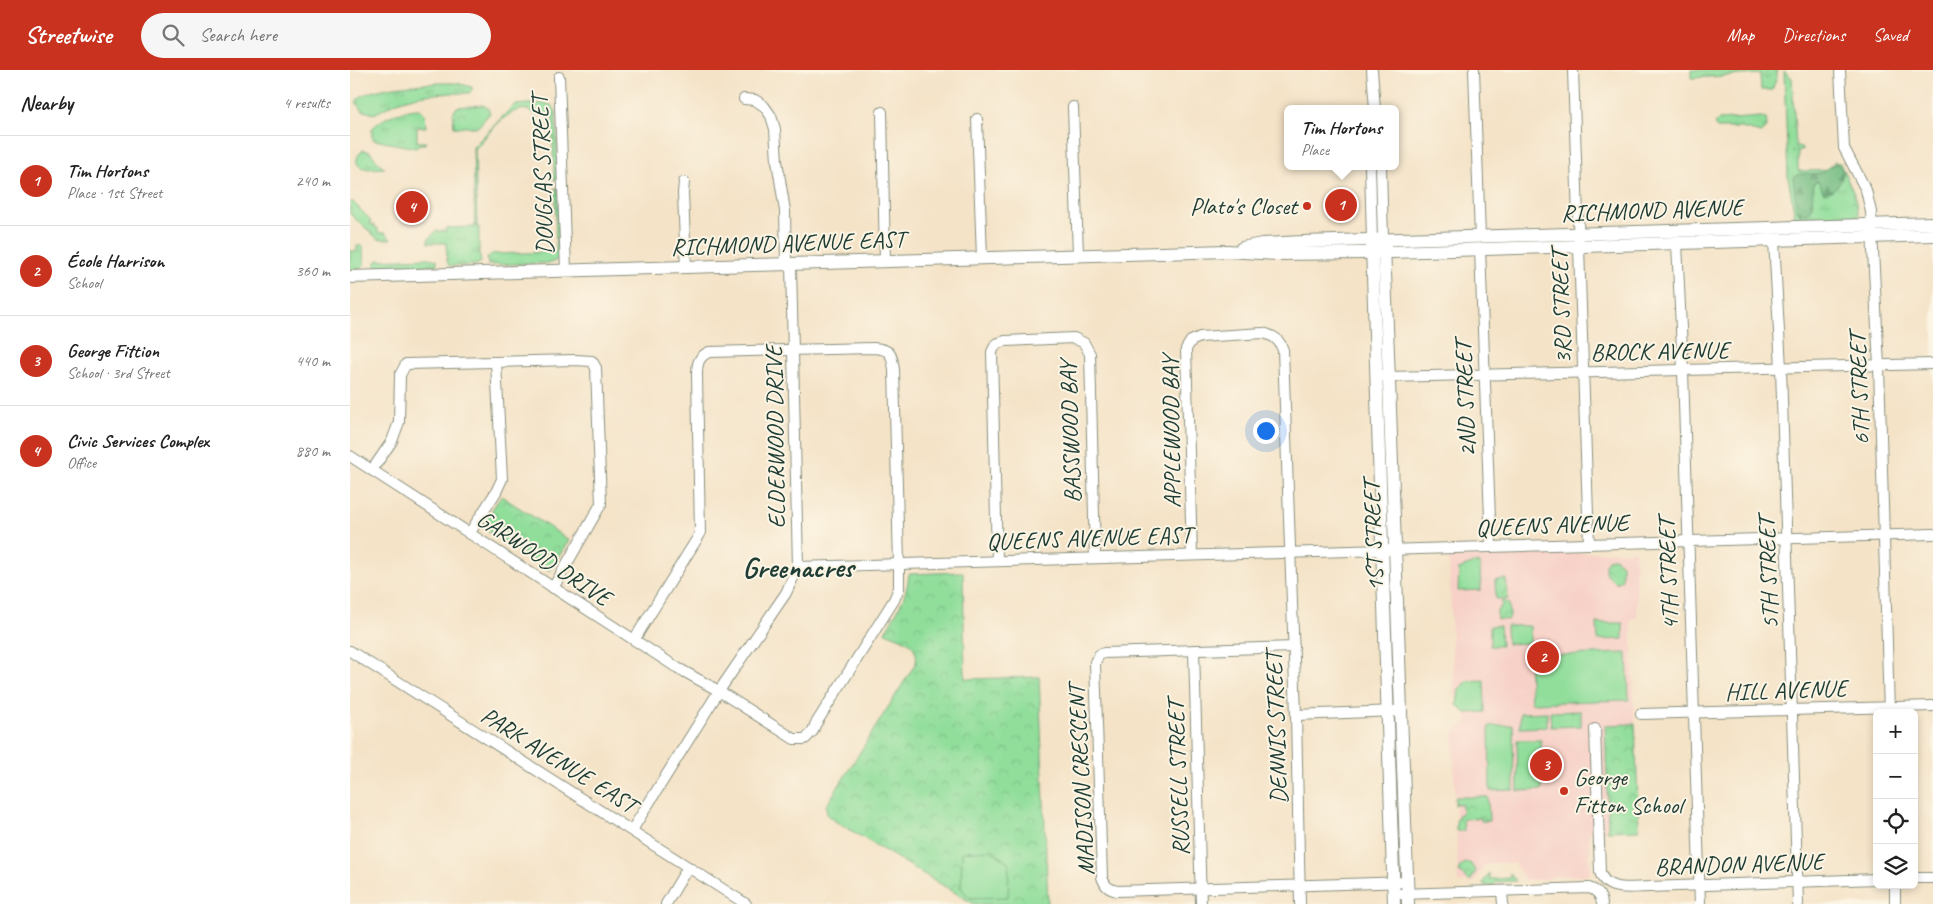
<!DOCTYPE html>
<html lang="en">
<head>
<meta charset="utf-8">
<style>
  body { margin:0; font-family:Caveat,sans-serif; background:#f6f6f6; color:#222 }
  .controls { position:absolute; right:15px; bottom:15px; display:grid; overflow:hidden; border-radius:8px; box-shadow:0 2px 8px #0003 }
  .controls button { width:45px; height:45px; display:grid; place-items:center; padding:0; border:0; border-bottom:1px solid #e0e0e0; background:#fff; color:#222; font:25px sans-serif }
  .you { position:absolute; left:915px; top:360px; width:18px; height:18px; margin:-12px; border:4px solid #fff; border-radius:50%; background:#1a73e8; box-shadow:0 0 0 8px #1a73e833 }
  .badge { display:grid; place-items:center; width:32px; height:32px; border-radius:50%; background:#c8321e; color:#fff; font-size:16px; font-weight:700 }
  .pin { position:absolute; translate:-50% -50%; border:2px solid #fff; box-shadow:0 1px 5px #0006 }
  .popup { position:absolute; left:934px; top:35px; width:115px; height:65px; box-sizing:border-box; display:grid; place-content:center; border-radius:8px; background:#fff; filter:drop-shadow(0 1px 4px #0005); font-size:16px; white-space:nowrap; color:#767676 }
  .popup b { font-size:19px; color:#222 }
  .popup::after { content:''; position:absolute; left:50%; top:100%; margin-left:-10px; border:10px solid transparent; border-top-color:#fff }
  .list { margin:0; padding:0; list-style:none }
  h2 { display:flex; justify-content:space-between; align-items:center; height:65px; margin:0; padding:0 20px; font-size:21px }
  h2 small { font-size:16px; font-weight:400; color:#767676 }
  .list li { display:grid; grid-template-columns:32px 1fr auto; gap:15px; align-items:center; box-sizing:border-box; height:90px; padding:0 20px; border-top:1px solid #e0e0e0 }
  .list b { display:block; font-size:19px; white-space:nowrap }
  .list p { margin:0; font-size:16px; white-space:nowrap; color:#767676 }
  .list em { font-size:16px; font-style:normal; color:#767676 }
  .icon { flex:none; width:28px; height:28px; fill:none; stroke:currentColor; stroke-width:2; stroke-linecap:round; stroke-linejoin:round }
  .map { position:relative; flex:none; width:1583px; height:834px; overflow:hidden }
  header { display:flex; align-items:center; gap:30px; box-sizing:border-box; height:70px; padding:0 25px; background:#c8321e; color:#fff }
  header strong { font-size:24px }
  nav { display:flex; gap:28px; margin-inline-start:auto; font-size:18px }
  .search { width:350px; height:45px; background:#f6f6f6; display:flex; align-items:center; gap:12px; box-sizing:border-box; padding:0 18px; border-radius:28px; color:#767676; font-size:19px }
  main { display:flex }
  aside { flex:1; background:#fff }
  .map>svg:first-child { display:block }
</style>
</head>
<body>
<header>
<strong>Streetwise</strong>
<div class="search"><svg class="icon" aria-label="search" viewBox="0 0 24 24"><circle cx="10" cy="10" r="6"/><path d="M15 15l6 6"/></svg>Search here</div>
<nav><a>Map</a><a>Directions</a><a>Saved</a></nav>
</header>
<main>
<aside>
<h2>Nearby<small>4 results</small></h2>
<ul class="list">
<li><span class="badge">1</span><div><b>Tim Hortons</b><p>Place · 1st Street</p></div><em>240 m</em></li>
<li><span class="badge">2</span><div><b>École Harrison</b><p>School</p></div><em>360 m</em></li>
<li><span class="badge">3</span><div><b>George Fittion</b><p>School · 3rd Street</p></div><em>440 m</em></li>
<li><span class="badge">4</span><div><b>Civic Services Complex</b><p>Office</p></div><em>880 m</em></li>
</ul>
</aside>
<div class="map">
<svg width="1583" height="834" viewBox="0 0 1583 834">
  <defs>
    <pattern id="grass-tufts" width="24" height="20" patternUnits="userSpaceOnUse" patternTransform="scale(1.25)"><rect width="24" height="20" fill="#91de9b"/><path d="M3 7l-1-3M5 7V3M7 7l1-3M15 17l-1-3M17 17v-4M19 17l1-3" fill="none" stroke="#7dbf86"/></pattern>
    <pattern id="forest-firs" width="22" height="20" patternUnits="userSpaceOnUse" patternTransform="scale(1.25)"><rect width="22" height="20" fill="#74bd83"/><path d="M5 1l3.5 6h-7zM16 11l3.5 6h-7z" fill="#5f9b6c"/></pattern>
    <pattern id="park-crowns" width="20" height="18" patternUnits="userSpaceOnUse" patternTransform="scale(1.25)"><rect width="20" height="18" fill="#91de9b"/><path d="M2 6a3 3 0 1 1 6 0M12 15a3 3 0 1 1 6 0" fill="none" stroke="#7dbf86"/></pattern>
  </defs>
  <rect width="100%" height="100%" fill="#fcf5e5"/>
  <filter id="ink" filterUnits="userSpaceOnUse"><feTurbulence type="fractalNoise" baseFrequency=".02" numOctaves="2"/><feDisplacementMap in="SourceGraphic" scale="10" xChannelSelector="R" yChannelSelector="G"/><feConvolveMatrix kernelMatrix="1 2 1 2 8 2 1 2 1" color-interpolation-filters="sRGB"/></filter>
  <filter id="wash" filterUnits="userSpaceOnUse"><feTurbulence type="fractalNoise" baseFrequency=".0096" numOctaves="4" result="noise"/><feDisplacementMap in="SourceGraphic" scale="20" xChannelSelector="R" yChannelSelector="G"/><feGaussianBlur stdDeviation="1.12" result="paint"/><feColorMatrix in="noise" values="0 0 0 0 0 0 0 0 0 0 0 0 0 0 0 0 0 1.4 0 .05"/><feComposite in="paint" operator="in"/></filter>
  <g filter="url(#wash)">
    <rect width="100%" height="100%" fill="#f4e3c7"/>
    <!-- built -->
    <path fill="#f7d1c7" d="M1285 481 1287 547 1281 548 1289 760 1239 762 1240 805 1203 806 1198 809 1175 810 1166 796 1162 793H1142L1133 796 1124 812H1108L1103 663 1117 652 1116 643 1125 642 1107 635V626H1104L1099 487Z"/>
    <!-- grass -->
    <g fill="url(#grass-tufts)" stroke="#588e68">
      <path d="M1341 0H1427V7L1422 20H1411L1410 4 1341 8Z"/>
      <path d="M1434 1 1442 8 1446 77 1452 78V80L1448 82V101L1484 100V92L1490 93 1504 124 1509 146 1445 148 1438 106Z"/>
      <path d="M88 13H107L122 17V20L119 23C95 23 68 23 45 33 38 36 31 41 24 44L11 40 6 32C11 17 73 14 88 13Z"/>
      <path d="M194 33 201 35 206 41 208 109 204 110 202 44 186 45C165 25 138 65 125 79L127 157H129V183L131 192 126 195 99 196 97 191 96 173H78V169L86 161H96V158L125 157 123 77 164 35Z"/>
      <path d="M133 35 138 38 140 43 128 57H104L103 43 107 37Z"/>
      <path d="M69 39C77 42 75 49 76 57H67V72H76L75 74H70L66 78 24 70 22 67V59C31 47 55 39 69 39Z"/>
      <path d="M1412 47 1416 49C1418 54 1416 60 1411 63L1391 58H1367L1365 56V52L1369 50Z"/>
      <path d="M14 80 20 82 28 92 35 98C28 98 20 100 14 98 3 96 6 84 14 80Z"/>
      <path d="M205 117 208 120 210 183 207 190 201 193 138 195 137 188 142 184 206 182Z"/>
      <path d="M2 131 20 149 21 155H25V158H28V163H35L41 169H28L0 144V134Z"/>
      <path d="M7 176H13L14 195 11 199H0V181H7Z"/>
      <path d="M79 188 87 190V195L27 198 24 194 28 190Z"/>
      <path d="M1139 803 1140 809 1160 808V803L1166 811 1145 812 1144 815 1135 816 1133 813Z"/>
    </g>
    <!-- forest -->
    <path fill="url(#forest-firs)" stroke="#4a7d5c" d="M1482 94H1488L1493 102C1492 113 1486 121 1474 123L1469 112 1465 111C1460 122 1466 134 1458 143L1450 144 1447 140 1443 108 1449 104 1472 103Z"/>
    <!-- park -->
    <g fill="url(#park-crowns)" stroke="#588e68">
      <path d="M151 426 219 470 200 501 131 457Z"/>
      <path d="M1260 488H1265L1272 494V509L1269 512H1264L1255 502V494Z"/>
      <path d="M613 502 615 609 689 607 698 834H624L480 748 477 744 476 736 566 593C570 572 550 568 535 562 547 542 557 527 559 504Z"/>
      <path d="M1156 509 1158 529H1146L1145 510Z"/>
      <path d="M1152 530 1159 533 1160 547 1157 550 1147 549V541L1152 535Z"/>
      <path d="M1285 654 1289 760 1258 761 1257 715H1260V709H1257L1255 655Z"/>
      <path d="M1105 727H1138L1139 751H1131V748L1113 749 1114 761H1106V752L1109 744 1112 743V735L1106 733 1105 735Z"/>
      <path d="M1115 793H1120L1126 801 1121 810 1119 811 1109 802V798Z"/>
    </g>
    <!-- pitch -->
    <g fill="#91de9b" stroke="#588e68">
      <path d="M1124 493H1130L1131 520 1108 521 1109 499Z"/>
      <path d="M1247 553H1273V569L1248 570Z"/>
      <path d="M1140 556H1150L1151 576H1140Z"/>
      <path d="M1156 556H1180V573L1157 574Z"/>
      <path d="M1277 583 1279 630 1181 633 1179 586Z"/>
      <path d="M1134 610 1135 642 1116 643 1107 635 1109 619 1118 611Z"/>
      <path d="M1231 641V656L1201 657 1200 642Z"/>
      <path d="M1197 642V657L1170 658V643Z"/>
      <path d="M1163 655 1164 720 1140 721 1139 656Z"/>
      <path d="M1167 670H1191L1192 720 1168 721Z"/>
      <path d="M641 780 659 793 658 827 620 828 611 818 612 782Z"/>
    </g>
  </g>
  <g filter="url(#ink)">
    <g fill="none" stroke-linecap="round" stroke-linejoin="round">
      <defs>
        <g id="minor">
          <path d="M1022 0 1025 39"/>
          <path d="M1124 0 1130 167"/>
          <path d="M1223 0 1239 474"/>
          <path d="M1490 0 1494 78 1516 120 1521 142 1529 296 1539 643"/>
          <path d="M209 7 216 201"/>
          <path d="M394 29 405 30 414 36 421 46 425 59 427 91 435 141 436 194"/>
          <path d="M723 37 728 185"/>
          <path d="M532 42 535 191"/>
          <path d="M627 49 632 188"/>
          <path d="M1020 96 1022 170"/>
          <path d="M1031 96 1033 169"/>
          <path d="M334 112 333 123 336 198"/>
          <path d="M1424 170 1431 298 1448 834"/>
          <path d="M1327 173 1333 301 1350 834"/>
          <path d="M1130 179 1141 476"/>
          <path d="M1034 306 1039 307 1583 294"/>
          <path d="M0 386 326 597 369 621 444 669H455L463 661 465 655 544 530 549 518V494L544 300C542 284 541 279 523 278L359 282C348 287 347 294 347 305L350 464 284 570"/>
          <path d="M22 400 42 371 49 352 50 305 56 294 225 290 242 291 246 298 251 434 203 518"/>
          <path d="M119 464 146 422 152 409 146 292"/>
          <path d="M842 485 836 279 841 271 850 267 913 263C924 266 929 269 933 280L946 645 950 834"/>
          <path d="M647 490 642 282 646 274 655 271 724 268 734 273 740 284 745 487"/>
          <path d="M448 497 1583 464"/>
          <path d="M944 577 754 583 749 585 745 592 752 807C755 816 758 819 767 821L1058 812"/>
          <path d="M844 580 851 834"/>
          <path d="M0 581 396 834"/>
          <path d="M1291 644 1583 636"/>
          <path d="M946 645 1045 641"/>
          <path d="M1245 659 1250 802C1256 823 1281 817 1299 817L1527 809"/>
          <path d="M282 760 369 621 436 523 448 497 441 195"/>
          <path d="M1564 808H1583"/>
          <path d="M1545 815V834"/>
          <path d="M1152 821 1153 834"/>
          <path d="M1050 824 1239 818C1247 820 1251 825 1252 834"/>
          <path d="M316 834 338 797"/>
        </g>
        <g id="major">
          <path d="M1034 174 1058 834"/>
          <path d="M1022 175 1044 834"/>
          <path d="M892 178 912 174 953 172 1583 153"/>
          <path d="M0 207 877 181 927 184 1011 183 1583 165"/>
        </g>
      </defs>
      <!-- minor casing -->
      <use href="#minor" stroke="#8a907e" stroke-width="12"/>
      <!-- major casing -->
      <use href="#major" stroke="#8a907e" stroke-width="14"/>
      <!-- minor -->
      <use href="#minor" stroke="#fff" stroke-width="10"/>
      <!-- major -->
      <use href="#major" stroke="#fff" stroke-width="12"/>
    </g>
  </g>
  <!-- markers -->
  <g fill="#c8321e" stroke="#fcf5e5" stroke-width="2">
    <circle cx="957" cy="136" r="5"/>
    <circle cx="1214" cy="721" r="5"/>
  </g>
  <g text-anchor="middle" stroke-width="4" stroke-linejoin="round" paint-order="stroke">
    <!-- street labels -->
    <g font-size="24" fill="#1f3d34" stroke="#fcf5e5">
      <text transform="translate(192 105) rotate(-92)" y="8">DOUGLAS STREET</text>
      <text transform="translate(1302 140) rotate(-2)" y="8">RICHMOND AVENUE</text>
      <text transform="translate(438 173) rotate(-2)" y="8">RICHMOND AVENUE EAST</text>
      <text transform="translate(1211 237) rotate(-92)" y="8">3RD STREET</text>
      <text transform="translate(1310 281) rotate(-1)" y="8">BROCK AVENUE</text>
      <text transform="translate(1509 319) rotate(-92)" y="8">6TH STREET</text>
      <text transform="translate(1115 329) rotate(-92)" y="8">2ND STREET</text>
      <text transform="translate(720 362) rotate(-92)" y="8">BASSWOOD BAY</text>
      <text transform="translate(821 362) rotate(-91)" y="8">APPLEWOOD BAY</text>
      <text transform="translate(425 367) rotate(-91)" y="8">ELDERWOOD DRIVE</text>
      <text transform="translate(1202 455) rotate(-2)" y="8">QUEENS AVENUE</text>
      <text transform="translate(1023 466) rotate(-92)" y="8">1ST STREET</text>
      <text transform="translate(739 468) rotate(-2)" y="8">QUEENS AVENUE EAST</text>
      <text transform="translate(194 488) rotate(33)" y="8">GARWOOD DRIVE</text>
      <text transform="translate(1418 503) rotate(-92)" y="8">5TH STREET</text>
      <text transform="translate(1318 504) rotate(-92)" y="8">4TH STREET</text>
      <text transform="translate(1436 620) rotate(-2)" y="8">HILL AVENUE</text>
      <text transform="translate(926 658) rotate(-92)" y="8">DENNIS STREET</text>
      <text transform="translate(209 690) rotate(32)" y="8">PARK AVENUE EAST</text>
      <text transform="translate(828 708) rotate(-92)" y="8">RUSSELL STREET</text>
      <text transform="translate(731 710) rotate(-93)" y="8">MADISON CRESCENT</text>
      <text transform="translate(1389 794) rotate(-2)" y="8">BRANDON AVENUE</text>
    </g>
    <!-- poi labels -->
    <g font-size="24" fill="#1f3d34" stroke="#fcf5e5" text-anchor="end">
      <text x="947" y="144">Plato's Closet</text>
      <text x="1224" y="715" text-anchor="start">George<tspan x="1224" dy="28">Fitton School</tspan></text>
    </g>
    <!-- district labels -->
    <g font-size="29" font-weight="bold" fill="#1f3d34" stroke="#fcf5e5">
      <text x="448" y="507">Greenacres</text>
    </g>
  </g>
</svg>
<div class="controls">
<button>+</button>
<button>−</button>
<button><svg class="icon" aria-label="locate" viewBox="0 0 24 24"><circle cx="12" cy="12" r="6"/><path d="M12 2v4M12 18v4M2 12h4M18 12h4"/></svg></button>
<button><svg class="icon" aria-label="layers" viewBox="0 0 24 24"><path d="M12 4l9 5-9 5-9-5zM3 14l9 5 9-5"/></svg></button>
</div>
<div class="you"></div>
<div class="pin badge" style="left:991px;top:135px">1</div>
<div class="popup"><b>Tim Hortons</b>Place</div>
<div class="pin badge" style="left:1193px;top:587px">2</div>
<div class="pin badge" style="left:1196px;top:695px">3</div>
<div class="pin badge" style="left:62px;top:137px">4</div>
</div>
</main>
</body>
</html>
